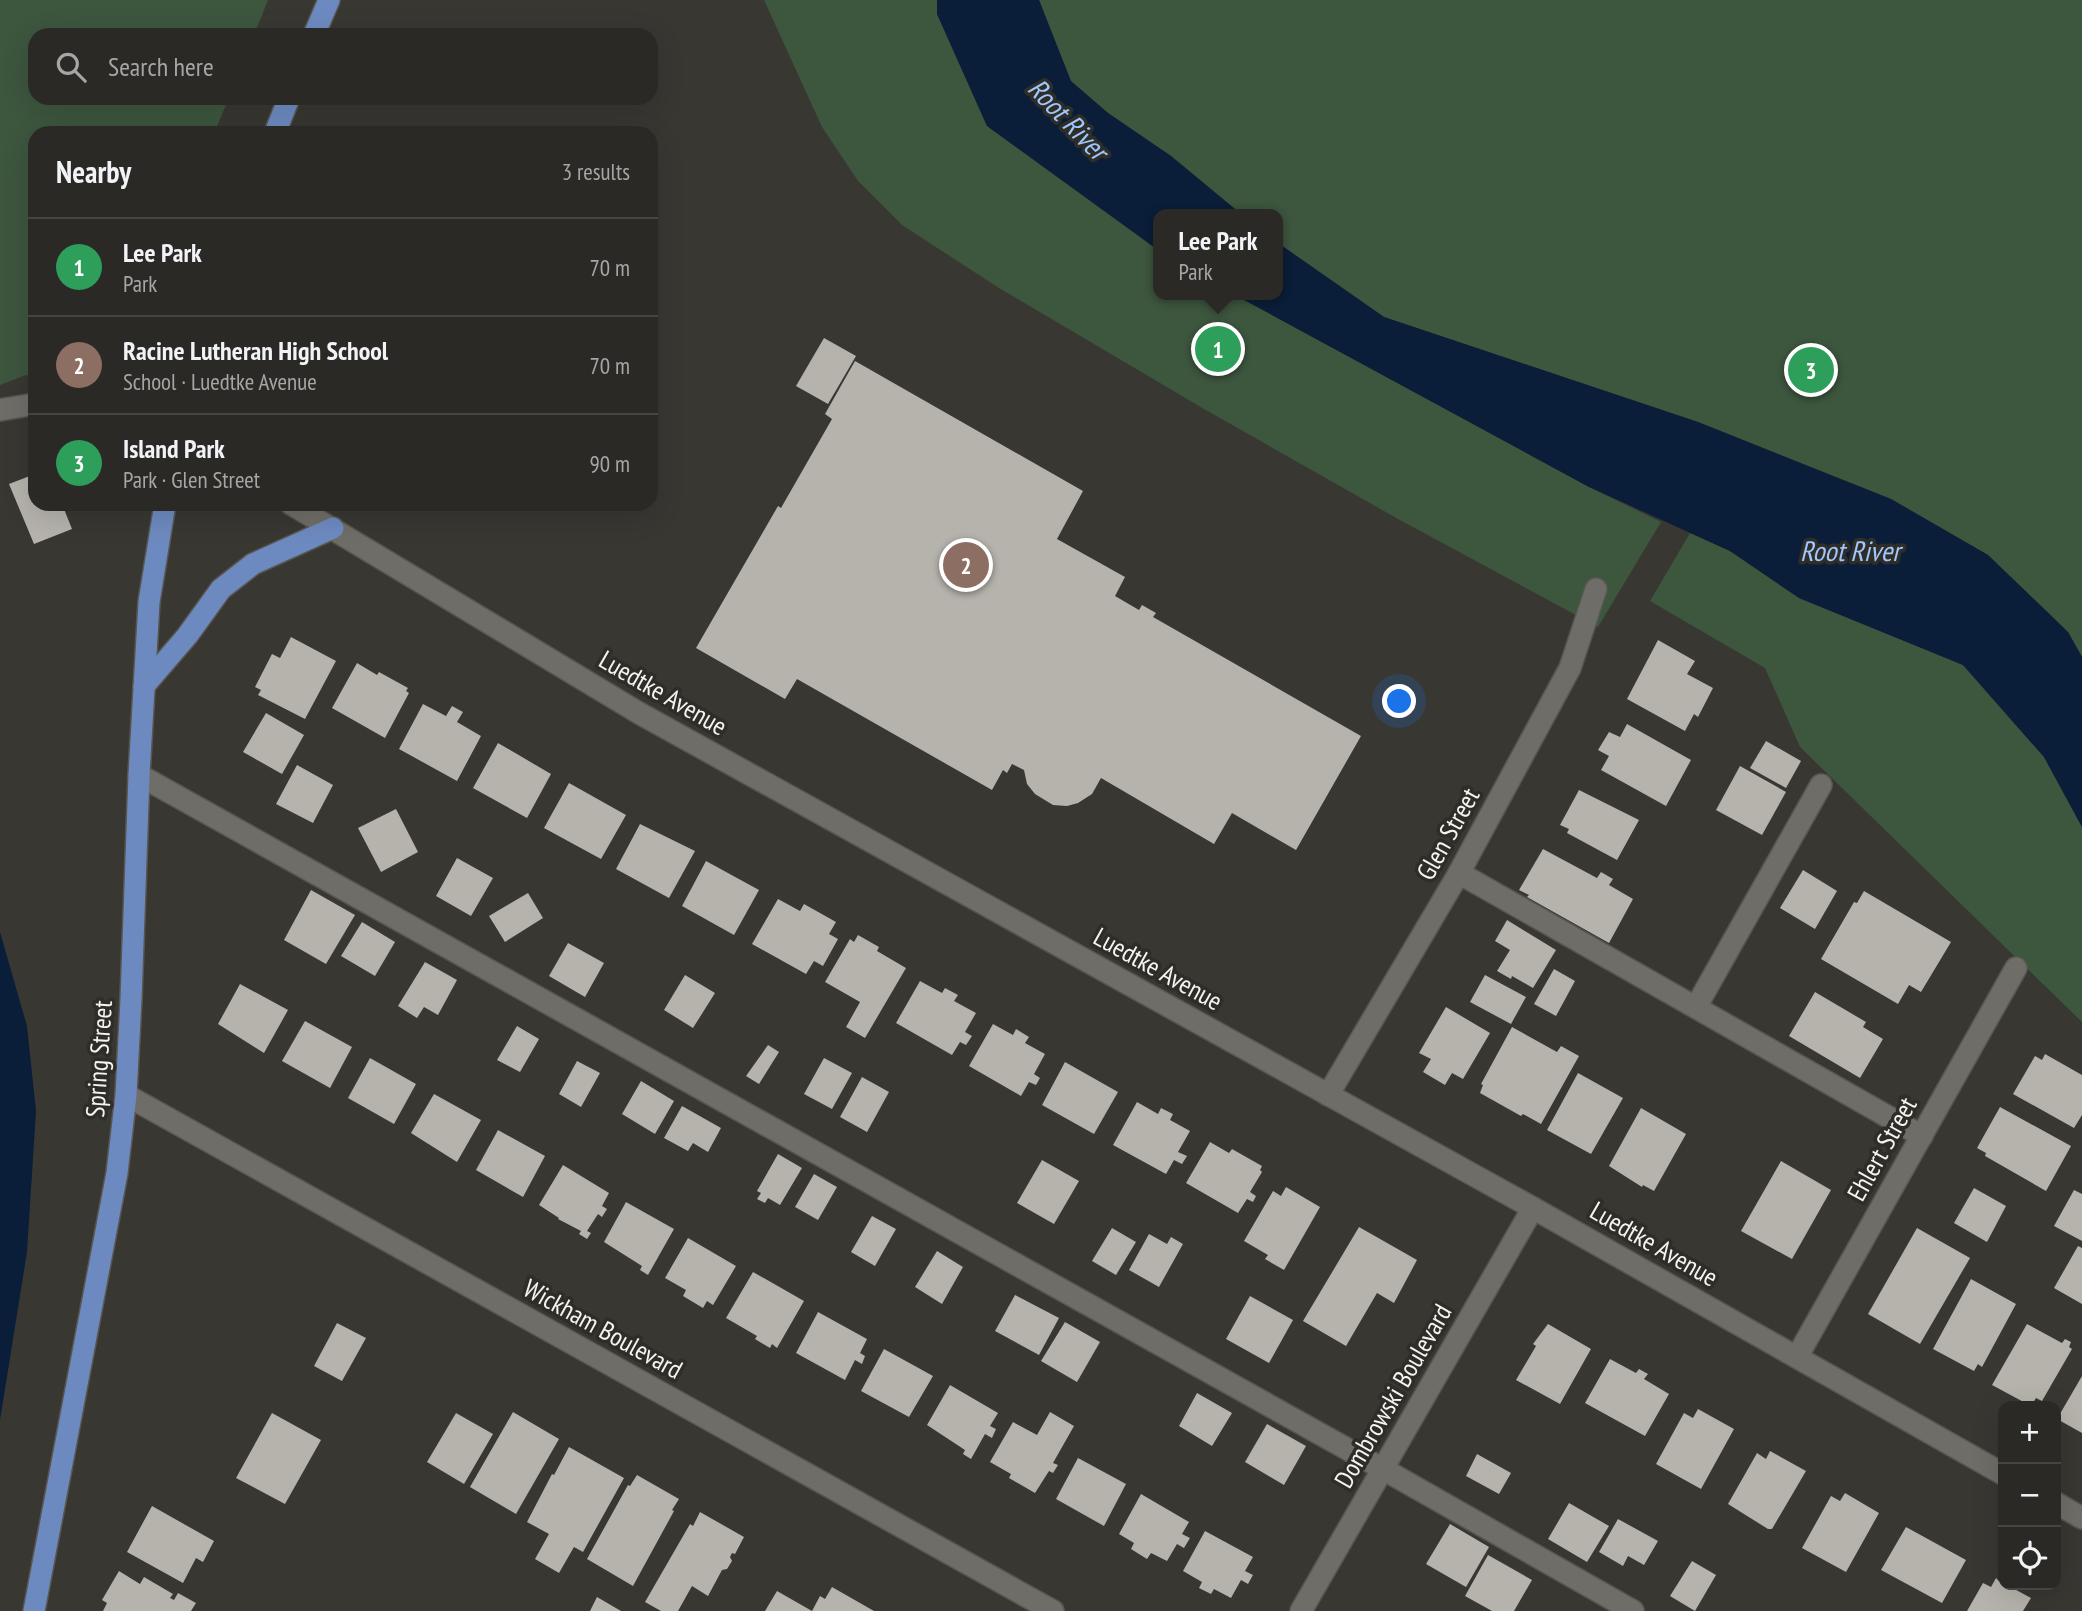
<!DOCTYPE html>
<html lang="en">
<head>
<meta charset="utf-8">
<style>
  body { margin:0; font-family:"PT Sans Narrow",sans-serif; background:#373532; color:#f1f3f6 }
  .controls { position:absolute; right:21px; bottom:21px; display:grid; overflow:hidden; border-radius:14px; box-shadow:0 7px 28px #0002 }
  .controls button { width:63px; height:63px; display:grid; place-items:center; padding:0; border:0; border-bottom:2px solid #474543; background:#2b2926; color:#f1f3f6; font:35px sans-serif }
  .you { position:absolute; left:1400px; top:702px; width:24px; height:24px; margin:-18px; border:5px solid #fff; border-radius:50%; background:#1a73e8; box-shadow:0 0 0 10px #1a73e833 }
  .badge { display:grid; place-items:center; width:46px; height:46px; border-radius:50%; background:#ebaa39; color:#fff; font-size:23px; font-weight:700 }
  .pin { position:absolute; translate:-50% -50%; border:4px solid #fff; box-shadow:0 2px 7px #0006 }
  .popup { position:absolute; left:1153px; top:209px; width:130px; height:91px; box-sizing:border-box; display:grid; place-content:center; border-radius:14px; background:#2b2926; filter:drop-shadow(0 2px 5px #0005); font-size:23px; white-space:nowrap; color:#a6a6a7 }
  .popup b { font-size:26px; color:#f1f3f6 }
  .popup::after { content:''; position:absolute; left:50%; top:100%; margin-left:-14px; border:14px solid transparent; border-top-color:#2b2926 }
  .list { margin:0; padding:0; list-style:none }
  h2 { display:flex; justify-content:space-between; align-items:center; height:91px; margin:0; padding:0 28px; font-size:30px }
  h2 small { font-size:23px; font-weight:400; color:#a6a6a7 }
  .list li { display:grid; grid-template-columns:46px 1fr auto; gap:21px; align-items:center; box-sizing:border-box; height:98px; padding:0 28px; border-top:2px solid #474543 }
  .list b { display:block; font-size:26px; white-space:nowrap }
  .list p { margin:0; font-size:23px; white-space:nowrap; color:#a6a6a7 }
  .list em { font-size:23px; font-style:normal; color:#a6a6a7 }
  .icon { flex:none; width:38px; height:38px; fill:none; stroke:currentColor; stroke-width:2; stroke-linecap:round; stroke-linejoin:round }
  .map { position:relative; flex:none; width:2082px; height:1611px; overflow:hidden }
  .search { position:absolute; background:#2b2926; box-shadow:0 7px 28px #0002; left:28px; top:28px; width:630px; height:77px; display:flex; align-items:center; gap:18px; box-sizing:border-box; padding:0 24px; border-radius:21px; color:#a6a6a7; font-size:26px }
  .panel { position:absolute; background:#2b2926; box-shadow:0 7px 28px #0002; left:28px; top:126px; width:630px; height:385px; border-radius:21px }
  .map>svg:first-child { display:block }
</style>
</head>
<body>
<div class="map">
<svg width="2082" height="1611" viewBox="0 0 2082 1611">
  <rect width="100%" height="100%" fill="#393732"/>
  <!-- green -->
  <g fill="#3d563e">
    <path d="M0 0H268L254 35H35V98H229L214 133H35V377L26 375 0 385Z"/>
    <path d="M764 0H937V14L987 126 1158 250V295H1235L1589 487 1661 522 1598 627 1398 519 1204 409 999 288 902 225 858 181 822 127Z"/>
    <path d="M1039 0H2082V657L2068 632 1988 555 1891 499 1698 422 1384 317 1278 243V214H1241L1171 156 1108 113 1070 81Z"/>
    <path d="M1690 533 1730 551 1799 598 1963 665 2044 757 2082 827V1022L1800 747 1765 668 1650 601Z"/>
  </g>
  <!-- water -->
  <g fill="#0a1e39">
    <path d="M937 0H1039L1071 81 1108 113 1171 156 1241 214H1158V250L987 126 937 14Z"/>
    <path d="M1278 243 1384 317 1698 422 1891 499 1988 555 2068 632 2082 657V827L2044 757 1963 665 1799 598 1730 551 1589 487 1235 295H1278Z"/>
    <path d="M0 932 27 1026 36 1111 27 1252 0 1420Z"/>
  </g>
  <!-- building -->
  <g fill="#b5b3ac">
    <path d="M824 338 856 356 828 404 796 386Z"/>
    <path d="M855 361 1083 491 1057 539 1125 577 1115 596 1139 610 1142 605 1156 613 1153 617 1361 736 1296 850 1232 813 1214 844 1101 778 1092 794 1078 803 1067 806 1053 805 1035 794 1027 784 1024 770 1012 764 1007 773 1003 770 992 790 797 679 785 699 696 648 778 506 781 508 832 419 825 414Z"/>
    <path d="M35 474V504H62L72 529 34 544 9 484Z"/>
    <path d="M291 637 336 661 305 719 258 695 261 690 255 687 272 654 280 658Z"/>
    <path d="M1658 640 1695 661 1687 674 1713 688 1698 717 1694 714 1685 731 1627 699Z"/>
    <path d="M357 663 377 675 379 672 408 688 406 691 409 693 385 738 332 708Z"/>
    <path d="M423 704 446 716 452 706 463 712 457 722 481 736 457 781 399 749Z"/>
    <path d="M266 713 304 735 282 774 243 752Z"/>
    <path d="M1627 724 1691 760 1666 806 1601 770 1609 756 1598 750 1609 732 1620 737Z"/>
    <path d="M1766 741 1801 761 1786 788 1750 768Z"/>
    <path d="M498 743 551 774 527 818 473 788Z"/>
    <path d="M297 765 333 785 313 823 276 804Z"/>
    <path d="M1740 766 1786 792 1762 835 1716 810Z"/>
    <path d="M569 783 626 815 601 859 544 828Z"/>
    <path d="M1579 790 1639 820 1617 860 1567 833 1569 829 1560 825Z"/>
    <path d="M396 809 418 852 381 872 358 828Z"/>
    <path d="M640 824 695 851 669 898 616 869Z"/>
    <path d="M1543 849 1597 878 1601 872 1613 879 1609 885 1633 899 1609 943 1527 897 1529 895 1519 890Z"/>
    <path d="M457 858 493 878 471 916 436 896Z"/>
    <path d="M706 861 759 890 734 935 682 906Z"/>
    <path d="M1803 870 1837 891 1815 929 1780 908Z"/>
    <path d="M311 890 355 915 326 964 284 940Z"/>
    <path d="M1864 891 1951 942 1921 992 1909 985 1898 1004 1821 959 1854 902 1857 903Z"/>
    <path d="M528 893 543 918 505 942 489 916Z"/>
    <path d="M778 899 800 911 804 904 836 922 829 934 838 939 823 966 814 961 806 974 752 944Z"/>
    <path d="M1507 920 1556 950 1533 988 1512 976 1511 979 1497 971 1510 950 1495 941Z"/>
    <path d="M362 922 395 942 375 976 341 956Z"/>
    <path d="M858 935 879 947 877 951 906 968 865 1038 846 1027 860 1002 825 982 850 939 854 942Z"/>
    <path d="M568 943 604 963 585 997 549 976Z"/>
    <path d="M425 962 457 980 438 1015 424 1007 417 1018 398 1006Z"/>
    <path d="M1554 969 1575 981 1556 1016 1534 1004Z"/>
    <path d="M685 975 715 993 693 1028 664 1010Z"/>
    <path d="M1485 975 1526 997 1511 1024 1470 1002Z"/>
    <path d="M920 981 942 993 945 988 958 995 954 1001 976 1013 965 1032 972 1036 966 1045 960 1042 952 1055 896 1023Z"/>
    <path d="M240 984 288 1010 264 1053 218 1024Z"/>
    <path d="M1815 992 1866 1022 1863 1027 1883 1039 1860 1078 1789 1036Z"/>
    <path d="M1446 1007 1490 1033 1463 1079 1452 1073 1445 1085 1423 1072 1431 1059 1419 1053Z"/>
    <path d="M305 1021 352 1047 330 1088 282 1061Z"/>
    <path d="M993 1024 1013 1035 1016 1029 1029 1037 1025 1043 1045 1054 1034 1074 1040 1078 1036 1085 1029 1082 1021 1096 969 1066Z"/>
    <path d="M517 1026 539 1039 520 1072 497 1060Z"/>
    <path d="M1512 1027 1557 1052 1561 1046 1579 1056 1541 1124 1523 1114 1521 1116 1480 1093 1483 1085 1481 1084Z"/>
    <path d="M768 1045 779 1052 759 1084 746 1076Z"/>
    <path d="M2045 1054 2082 1075V1115L2074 1128 2013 1094 2035 1056 2042 1060Z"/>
    <path d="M370 1058 416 1084 394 1124 348 1098Z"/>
    <path d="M824 1058 852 1073 832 1109 804 1094Z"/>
    <path d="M577 1061 600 1073 581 1107 559 1094Z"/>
    <path d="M1065 1062 1118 1092 1094 1134 1042 1105Z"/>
    <path d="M1578 1073 1623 1098 1591 1154 1547 1130Z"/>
    <path d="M862 1077 889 1092 867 1132 840 1117Z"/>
    <path d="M641 1081 674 1101 655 1134 622 1114Z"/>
    <path d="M434 1094 481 1120 457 1162 411 1133Z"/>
    <path d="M1137 1102 1158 1114 1161 1108 1173 1114 1170 1120 1190 1131 1178 1152 1187 1156 1182 1164 1174 1160 1166 1174 1113 1145Z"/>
    <path d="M682 1106 721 1128 708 1152 693 1143 688 1151 664 1138Z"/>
    <path d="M2000 1107 2071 1146 2046 1191 1985 1156 1986 1153 1977 1148Z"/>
    <path d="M1641 1108 1686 1134 1654 1191 1643 1185 1642 1187 1609 1166Z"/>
    <path d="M498 1130 545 1156 523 1197 476 1170Z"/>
    <path d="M1210 1142 1229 1153 1232 1149 1262 1166 1260 1170 1262 1172 1250 1192 1256 1196 1253 1202 1247 1199 1238 1213 1186 1183Z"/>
    <path d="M778 1154 802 1168 780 1205 768 1198 765 1203 757 1199 761 1193 757 1191Z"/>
    <path d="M1042 1160 1079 1181 1054 1224 1017 1203Z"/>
    <path d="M1781 1161 1831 1190 1792 1259 1741 1231Z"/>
    <path d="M563 1165 609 1193 602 1206 607 1209 602 1217 598 1214 587 1231 591 1233 587 1239 579 1234 581 1231 558 1219 559 1218 539 1205Z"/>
    <path d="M814 1174 837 1187 818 1220 795 1207Z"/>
    <path d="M1286 1187 1320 1207 1284 1270 1265 1259 1268 1255 1244 1241 1273 1191 1281 1196Z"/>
    <path d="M1974 1188 2006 1206 1987 1242 1954 1223Z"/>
    <path d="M2074 1190 2082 1194V1241L2054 1226Z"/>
    <path d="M626 1202 674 1229 648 1275 640 1270 642 1266 604 1242Z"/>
    <path d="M872 1216 896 1229 875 1266 851 1252Z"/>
    <path d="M1359 1227 1417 1260 1394 1303 1377 1293 1346 1346 1303 1321Z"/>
    <path d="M1112 1228 1136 1242 1116 1275 1092 1261Z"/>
    <path d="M1917 1228 1970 1258 1920 1344 1868 1314Z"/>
    <path d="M1149 1234 1167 1244 1171 1237 1183 1244 1159 1287 1129 1270Z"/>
    <path d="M688 1238 736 1266 713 1305 707 1301 703 1308 683 1296 686 1290 665 1278Z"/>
    <path d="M2078 1246 2082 1248V1304L2054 1288Z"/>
    <path d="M937 1251 963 1267 942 1304 915 1287Z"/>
    <path d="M753 1272 804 1301 777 1348 772 1344 770 1348 755 1339 757 1336 726 1318Z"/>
    <path d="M1971 1279 2016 1304 1982 1367 1978 1364 1974 1371 1933 1349Z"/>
    <path d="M1015 1295 1059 1318 1039 1355 995 1331Z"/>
    <path d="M1250 1296 1293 1320 1269 1363 1226 1339Z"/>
    <path d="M818 1312 867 1339 860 1353 865 1356 862 1364 855 1360 845 1380 796 1353Z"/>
    <path d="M1065 1322 1100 1342 1077 1382 1041 1361Z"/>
    <path d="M337 1323 366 1338 342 1381 314 1366Z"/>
    <path d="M1548 1324 1591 1349 1560 1404 1516 1380 1536 1346 1533 1344Z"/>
    <path d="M2027 1324 2062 1343 2065 1339 2071 1342 2069 1347 2072 1349 2042 1401 2036 1398 2031 1406 1992 1385Z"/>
    <path d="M884 1349 933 1376 909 1417 861 1391Z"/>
    <path d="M1610 1359 1636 1373 1639 1369 1648 1374 1644 1379 1669 1394 1645 1436 1585 1403Z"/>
    <path d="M2082 1376V1433L2057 1419Z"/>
    <path d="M950 1385 998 1413 990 1426 996 1429 992 1438 985 1434 971 1459 963 1454 965 1450 927 1425Z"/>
    <path d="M1197 1393 1232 1413 1212 1446 1179 1426Z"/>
    <path d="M1698 1409 1734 1429 1701 1489 1656 1464 1684 1413 1693 1418Z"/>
    <path d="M513 1412 559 1439 516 1514 470 1487Z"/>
    <path d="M1050 1412 1074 1426 1053 1463 1058 1465 1053 1473 1049 1471 1035 1493 1009 1478 1011 1474 990 1462 1013 1422 1037 1435Z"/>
    <path d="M272 1413 321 1440 285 1504 236 1478Z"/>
    <path d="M456 1413 493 1434 464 1484 427 1462Z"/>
    <path d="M1267 1424 1306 1446 1284 1485 1245 1462Z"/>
    <path d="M569 1447 624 1478 583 1552 574 1547 559 1573 535 1559 549 1534 527 1522 552 1474 554 1475Z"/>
    <path d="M1770 1451 1806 1471 1772 1529H1768L1728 1504 1757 1453 1766 1459Z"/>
    <path d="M1477 1454 1511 1473 1499 1494 1466 1476Z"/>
    <path d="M1078 1458 1126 1484 1104 1526 1056 1499Z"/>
    <path d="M637 1475 679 1499 672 1510 674 1511 633 1586 587 1559 628 1485 630 1486Z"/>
    <path d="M1845 1493 1879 1513 1846 1572 1802 1548 1831 1496 1840 1501Z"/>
    <path d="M1141 1494 1189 1522 1182 1534 1190 1538 1184 1548 1177 1544 1167 1561 1151 1553 1147 1559 1131 1549 1134 1543 1119 1534Z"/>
    <path d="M1569 1503 1609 1526 1587 1562 1548 1539Z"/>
    <path d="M152 1506 214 1541 203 1562 196 1558 183 1583 127 1552Z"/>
    <path d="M700 1512 744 1537 735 1554 732 1553 730 1557 732 1561 727 1569 722 1570 708 1596 692 1586 678 1611H661L645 1602 690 1524 693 1526Z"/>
    <path d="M1618 1519 1658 1541 1644 1565 1628 1556 1623 1566 1599 1552Z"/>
    <path d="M1450 1524 1489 1547 1466 1587 1426 1564Z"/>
    <path d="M1906 1527 1966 1560 1942 1603 1881 1570Z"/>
    <path d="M1205 1531 1253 1557 1245 1571 1253 1575 1248 1584 1241 1580 1231 1598 1214 1589 1211 1594 1199 1588 1202 1582 1183 1571Z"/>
    <path d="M1488 1555 1532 1580 1514 1611H1492L1465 1596Z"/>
    <path d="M1692 1561 1716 1575 1695 1611 1670 1596Z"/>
    <path d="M119 1571 140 1584 144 1577 173 1594 170 1598 174 1600 178 1593 196 1603 191 1611H103L107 1603 102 1600Z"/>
    <path d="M1996 1578 2003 1585H2007L2031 1598 2023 1611H1967L1983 1583 1991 1587Z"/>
    <path d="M832 1587 874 1611H765L777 1591 812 1611 820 1596 825 1599Z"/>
    <path d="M597 1597 621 1611H590Z"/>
  </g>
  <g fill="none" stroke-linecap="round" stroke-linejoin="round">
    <defs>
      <g id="minor">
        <path d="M0 410 35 404"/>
        <path d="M291 504 639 713 1533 1208 2003 1474"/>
        <path d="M139 775 1383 1469 1633 1611"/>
        <path d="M1459 873 1922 1136"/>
        <path d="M1696 1007 1821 785"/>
        <path d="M126 1095 1053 1611"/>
        <path d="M1328 1095 1459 873 1570 668 1596 589"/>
        <path d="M1797 1357 2016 968"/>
        <path d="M2056 1503 2082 1518"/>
        <path d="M1301 1611 1533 1208"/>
      </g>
      <g id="major">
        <path d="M314 35 329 0"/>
        <path d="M275 133 289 98"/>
        <path d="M144 686 187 636 221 589 253 564 333 528"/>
        <path d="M34 1611 117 1173 126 1095 131 999 139 775 149 602 165 504"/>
      </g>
    </defs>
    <!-- minor casing -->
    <use href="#minor" stroke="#575651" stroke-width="24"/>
    <!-- major casing -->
    <use href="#major" stroke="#575651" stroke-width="24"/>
    <!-- minor -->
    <use href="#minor" stroke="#6f6d67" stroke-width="21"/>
    <!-- major -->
    <use href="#major" stroke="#6d8ac0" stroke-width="21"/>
  </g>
  <g text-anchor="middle" stroke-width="7" stroke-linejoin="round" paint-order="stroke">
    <!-- street labels -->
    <g font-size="26" fill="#f5f4f0" stroke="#2f2d28">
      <text transform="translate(663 693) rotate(30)" y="9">Luedtke Avenue</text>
      <text transform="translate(1448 834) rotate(-61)" y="9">Glen Street</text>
      <text transform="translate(1158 969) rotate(29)" y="9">Luedtke Avenue</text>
      <text transform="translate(99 1059) rotate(-86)" y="9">Spring Street</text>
      <text transform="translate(1882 1149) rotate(-61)" y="9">Ehlert Street</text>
      <text transform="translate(1654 1244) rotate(30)" y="9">Luedtke Avenue</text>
      <text transform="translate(603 1329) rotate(29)" y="9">Wickham Boulevard</text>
      <text transform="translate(1393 1396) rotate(-60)" y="9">Dombrowski Boulevard</text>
    </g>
    <!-- water labels -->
    <g font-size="28" font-style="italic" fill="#9fc7fd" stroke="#2f2d28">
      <text transform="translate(1068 119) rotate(46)" y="10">Root River</text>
      <text x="1850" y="561">Root River</text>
    </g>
  </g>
</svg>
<div class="controls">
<button>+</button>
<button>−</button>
<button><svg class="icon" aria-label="locate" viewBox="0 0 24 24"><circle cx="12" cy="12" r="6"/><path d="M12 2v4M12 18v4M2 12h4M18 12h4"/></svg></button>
</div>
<div class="you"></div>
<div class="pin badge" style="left:1218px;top:349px;background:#2e9e5b">1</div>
<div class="popup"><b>Lee Park</b>Park</div>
<div class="pin badge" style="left:966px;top:565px;background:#8d6e63">2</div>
<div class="pin badge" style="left:1811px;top:370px;background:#2e9e5b">3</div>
<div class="search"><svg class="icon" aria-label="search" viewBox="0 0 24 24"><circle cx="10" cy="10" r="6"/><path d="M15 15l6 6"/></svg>Search here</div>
<section class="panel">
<h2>Nearby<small>3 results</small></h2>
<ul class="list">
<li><span class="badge" style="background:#2e9e5b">1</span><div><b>Lee Park</b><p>Park</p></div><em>70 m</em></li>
<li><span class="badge" style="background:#8d6e63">2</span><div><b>Racine Lutheran High School</b><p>School · Luedtke Avenue</p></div><em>70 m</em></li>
<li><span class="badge" style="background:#2e9e5b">3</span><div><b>Island Park</b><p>Park · Glen Street</p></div><em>90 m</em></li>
</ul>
</section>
</div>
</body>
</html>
